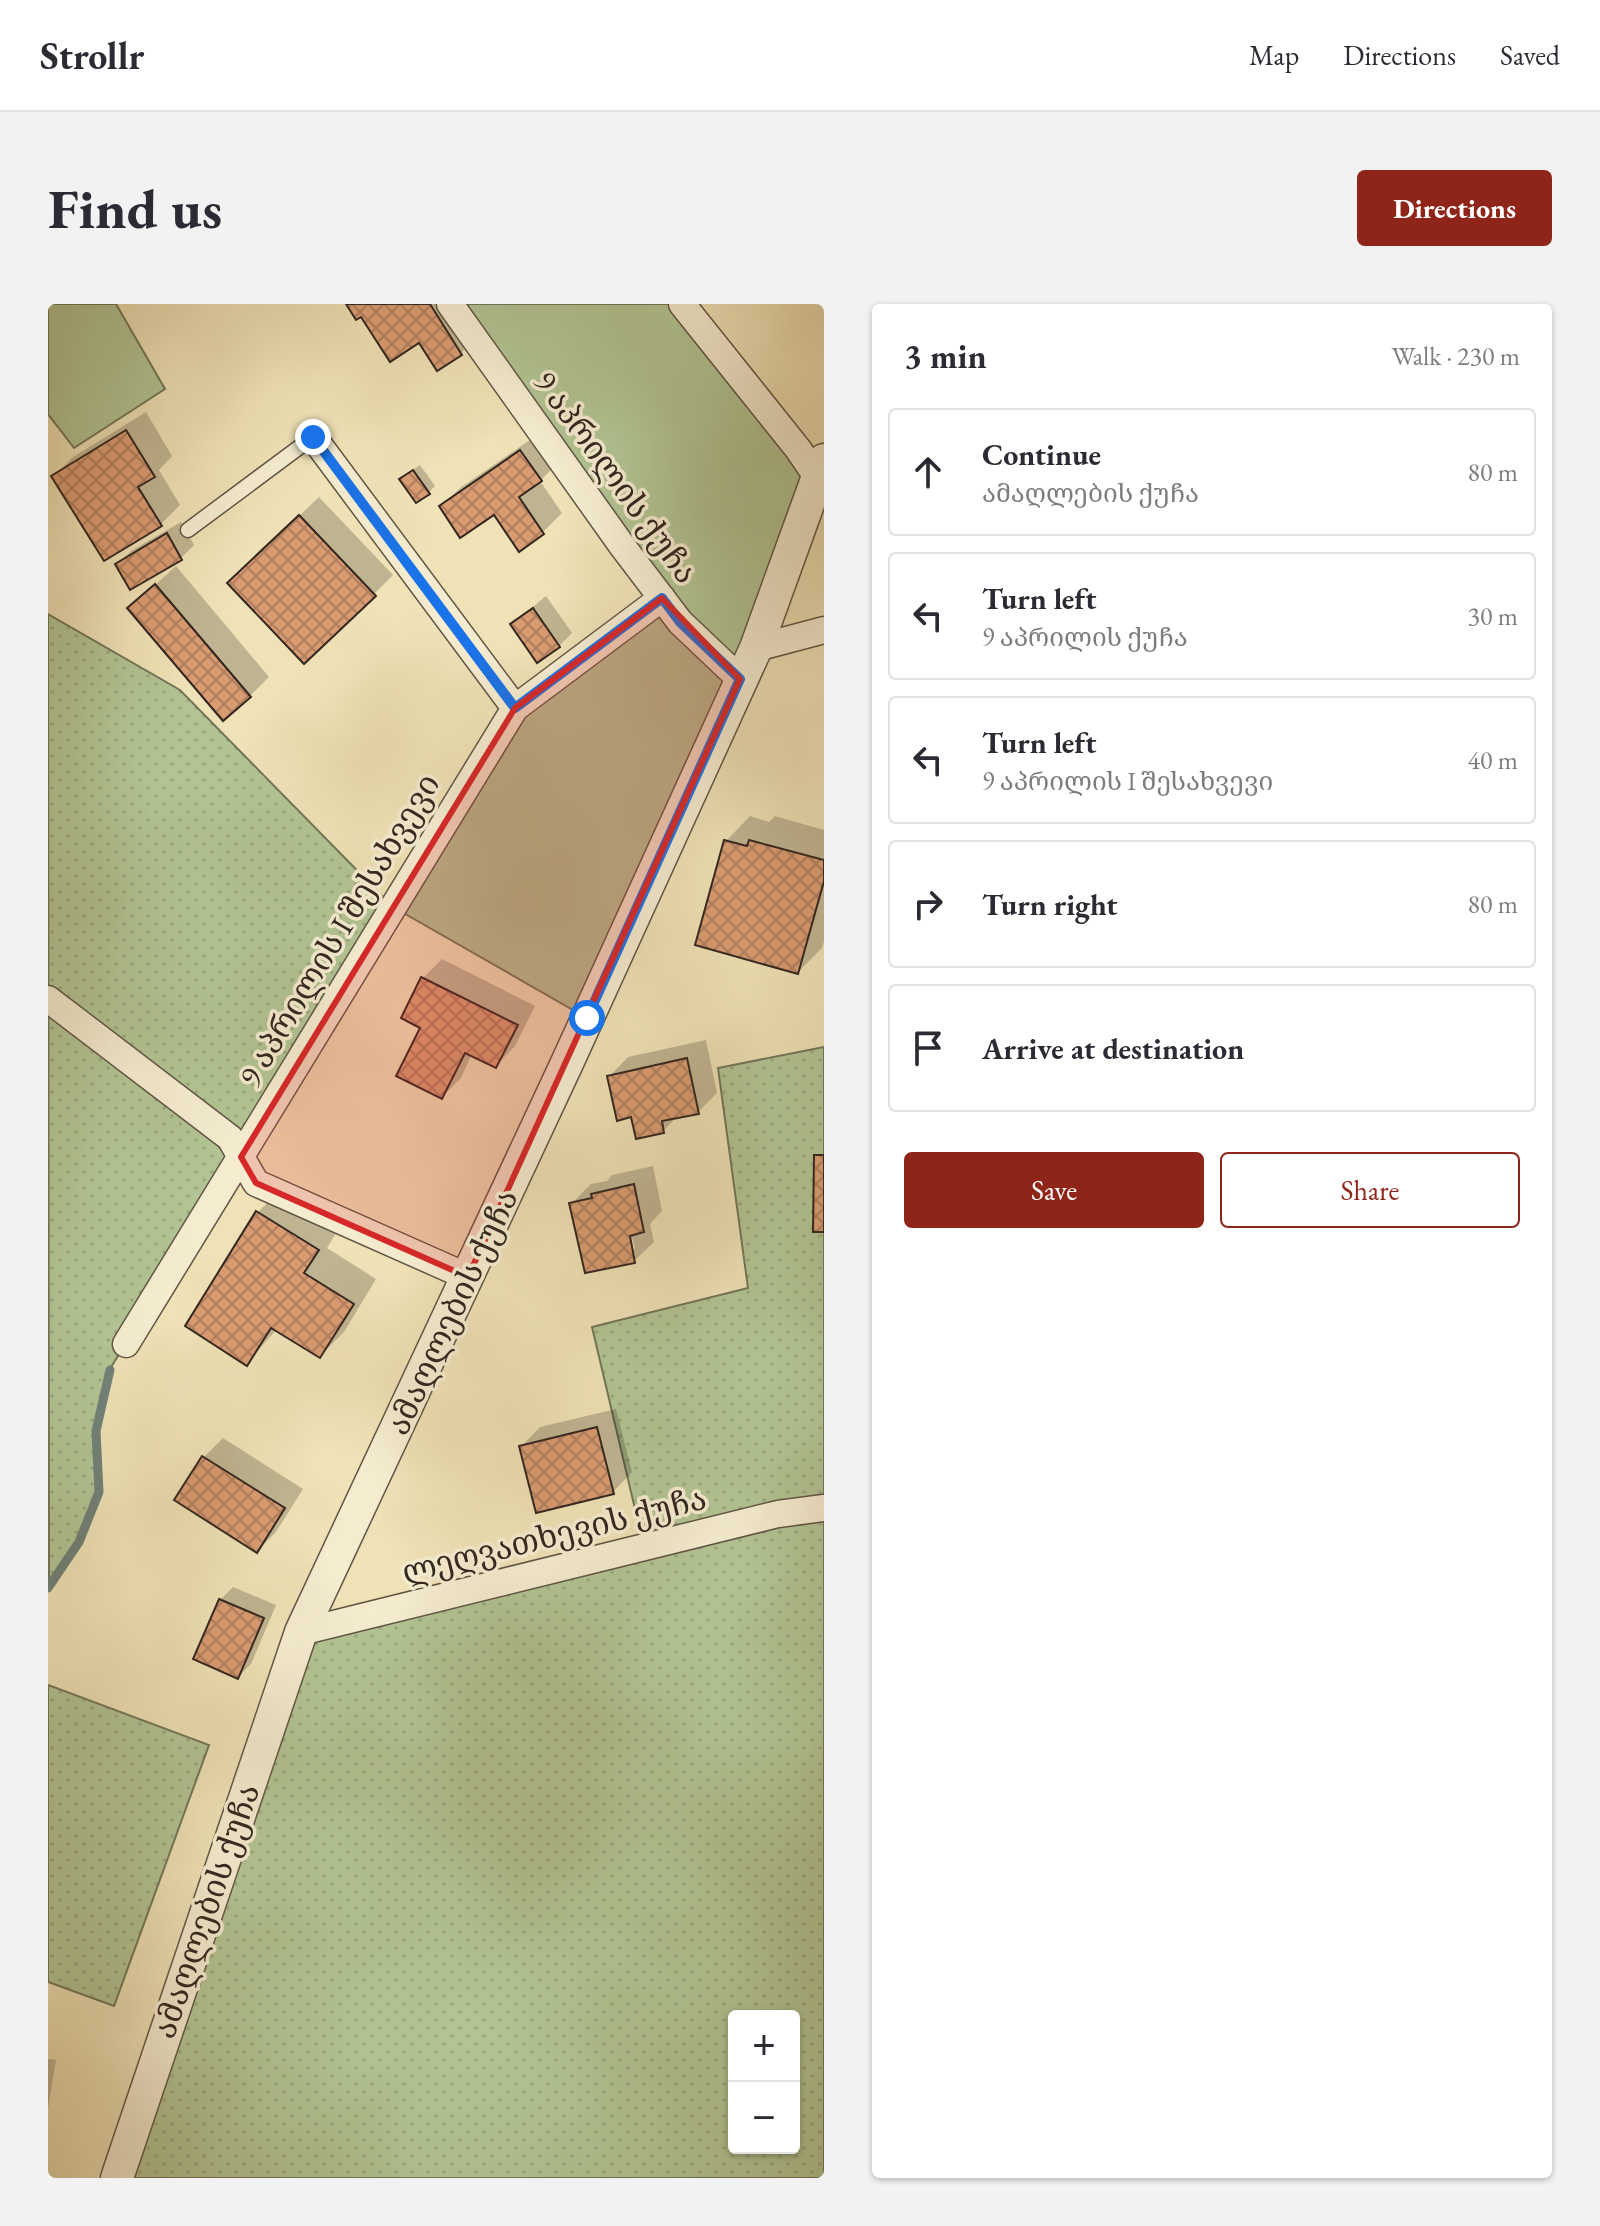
<!DOCTYPE html>
<html lang="en">
<head>
<meta charset="utf-8">
<style>
  body { margin:0; font-family:"EB Garamond","Noto Serif Georgian",serif; background:#f2f2f3; color:#2b2b33 }
  .controls { position:absolute; right:24px; bottom:24px; display:grid; overflow:hidden; border-radius:8px; box-shadow:0 2px 6px #0004 }
  .controls button { width:72px; height:72px; display:grid; place-items:center; padding:0; border:0; border-bottom:2px solid #e1e1e2; background:#fff; color:#2b2b33; font:40px sans-serif }
  .stop { position:absolute; width:24px; height:24px; margin:-18px; border:6px solid #1a73e8; border-radius:50%; background:#fff }
  .stop.end { background:#1a73e8; border-color:#fff; box-shadow:0 2px 8px #0008 }
  .list { margin:0; padding:0; list-style:none }
  h2 { display:flex; justify-content:space-between; align-items:center; height:104px; margin:0; padding:0 32px; font-size:34px }
  h2 small { font-size:26px; font-weight:400; color:#7c7c81 }
  .list li { display:grid; grid-template-columns:52px 1fr auto; gap:24px; align-items:center; box-sizing:border-box; height:128px; margin:0 16px 16px; padding:0 16px; border:2px solid #e1e1e2; border-radius:8px }
  .list b { display:block; font-size:30px; white-space:nowrap }
  .list p { margin:0; font-size:26px; white-space:nowrap; color:#7c7c81 }
  .list em { font-size:26px; font-style:normal; color:#7c7c81 }
  .actions { display:flex; gap:16px; padding:24px 32px }
  .actions a { flex:1; padding:18px 0; border:2px solid #8f2418; border-radius:8px; text-align:center; font-size:28px; color:#8f2418 }
  .actions .main { background:#8f2418; color:#fff }
  .icon { flex:none; width:44px; height:44px; fill:none; stroke:currentColor; stroke-width:2; stroke-linecap:round; stroke-linejoin:round }
  .map { position:relative; flex:none; width:776px; height:1874px; overflow:hidden; border-radius:8px }
  header { display:flex; align-items:center; gap:48px; box-sizing:border-box; height:112px; padding:0 40px; background:#fff; border-bottom:2px solid #e1e1e2 }
  header strong { font-size:38px }
  nav { display:flex; gap:44px; margin-inline-start:auto; font-size:28px }
  .intro { display:flex; align-items:center; justify-content:space-between; box-sizing:border-box; height:192px; padding:0 48px }
  h1 { margin:0; font-size:56px }
  .button { padding:20px 36px; border-radius:8px; background:#8f2418; color:#fff; font-size:28px; font-weight:700 }
  main { display:flex; gap:48px; padding:0 48px }
  aside { flex:1; background:#fff; border-radius:8px; box-shadow:0 2px 6px #0004 }
  .map>svg:first-child { display:block }
</style>
</head>
<body>
<header>
<strong>Strollr</strong>
<nav><a>Map</a><a>Directions</a><a>Saved</a></nav>
</header>
<div class="intro"><h1>Find us</h1><a class="button">Directions</a></div>
<main>
<div class="map">
<svg width="776" height="1874" viewBox="0 0 776 1874">
  <defs>
    <pattern id="grass-dots" width="8" height="8" patternUnits="userSpaceOnUse" patternTransform="scale(2)"><rect width="8" height="8" fill="#b2c493"/><path d="M2 2h.1M6 6h.1" fill="none" stroke="#9aa87e" stroke-width="1.8" stroke-linecap="round"/></pattern>
    <pattern id="building-cross-hatch" width="8" height="8" patternUnits="userSpaceOnUse" patternTransform="scale(2)"><rect width="8" height="8" fill="#d99b72"/><path d="M0 0l8 8M0 8l8-8" fill="none" stroke="#b17e5d"/></pattern>
  </defs>
  <rect width="100%" height="100%" fill="#efe2b6"/>
  <filter id="stains"><feTurbulence type="fractalNoise" baseFrequency=".0025" numOctaves="4"/><feColorMatrix values="0 0 0 0 .2 0 0 0 0 .09 0 0 0 0 .02 0 0 0 .5 -.17"/></filter>
  <radialGradient id="worn" r=".72"><stop offset=".6" stop-color="#630" stop-opacity="0"/><stop offset="1" stop-color="#630" stop-opacity=".3"/></radialGradient>
  <!-- grass -->
  <g fill="url(#grass-dots)" stroke="#72765a" stroke-width="2" fill-rule="evenodd">
    <path d="M0 310 132 386 345 603 62 1065 48 1127 51 1188 31 1238 1 1283Z"/>
    <path d="M776 743V1874H69L253 1328 596 1243 544 1023 700 984 670 764ZM686 1712H746V1844H686Z"/>
    <path d="M0 1381 161 1441 66 1702 0 1678Z"/>
  </g>
  <!-- garden -->
  <g fill="#b2c493" stroke="#72765a" stroke-width="2">
    <path d="M0 0H68L117 85 26 144 0 110Z"/>
    <path d="M402 0H634L769 173 539 714 345 603 467 404 614 294Z"/>
  </g>
  <!-- shadow -->
  <g fill="#0003" fill-rule="evenodd">
    <path d="M300 0H413L432 30 413 49 390 64 372 36 313 10Z"/>
    <path d="M98 108 124 152 111 166 132 201 113 220 6 172 25 153Z"/>
    <path d="M492 129 512 157 492 177 514 209 495 228 471 245 446 209 393 203 412 184Z"/>
    <path d="M372 161 387 182 381 188 360 169Z"/>
    <path d="M271 193 345 271 326 290 201 260Z"/>
    <path d="M133 218 146 241 133 254 83 284 70 260 83 247Z"/>
    <path d="M128 262 221 373 202 392 82 304Z"/>
    <path d="M498 292 524 329 511 342 464 320Z"/>
    <path d="M702 512 721 518 727 512 776 526V637L774 644 750 668 678 537Z"/>
    <path d="M394 655 487 702 467 742 448 762 424 750 413 774 394 793 375 723V674Z"/>
    <path d="M658 736 669 789 650 808 630 812 615 827 561 773 580 753Z"/>
    <path d="M605 862 614 907 602 920 606 938 586 957 524 899 543 880 559 877 564 871ZM581 921 587 945H582Z"/>
    <path d="M234 884 293 921 279 944 328 975 296 1028 272 1052 229 1025 199 1059 210 908Z"/>
    <path d="M568 1105 584 1168 565 1188 473 1143 492 1123Z"/>
    <path d="M175 1134 255 1185 228 1228 209 1247 129 1196 156 1153Z"/>
    <path d="M185 1283 228 1301 203 1360 190 1373 172 1296Z"/>
    <path d="M0 1755 8 1756 0 1804Z"/>
  </g>
  <g fill="none" stroke-linecap="round" stroke-linejoin="round">
    <!-- stream -->
    <path stroke="#708178" stroke-width="9" d="M0 1284 31 1238 51 1188 48 1127 62 1066"/>
  </g>
  <!-- building -->
  <g fill="url(#building-cross-hatch)" stroke="#322720" stroke-width="2">
    <path d="M298 0H382L414 51 389 67 371 39 342 58 313 13 308 16Z"/>
    <path d="M78 126 107 173 90 183 114 222 56 257 3 172Z"/>
    <path d="M472 146 494 177 471 193 496 230 471 248 446 211 412 234 391 202Z"/>
    <path d="M365 166 382 190 368 199 351 175Z"/>
    <path d="M251 211 328 292 256 360 179 279Z"/>
    <path d="M119 229 134 256 82 286 67 260Z"/>
    <path d="M107 280 203 393 175 417 79 304Z"/>
    <path d="M485 304 512 343 489 359 462 320Z"/>
    <path d="M676 536 699 542 701 536 776 556V577L750 670 647 641Z"/>
    <path d="M373 673 470 721 448 764 417 749 394 795 348 772 372 724 353 714Z"/>
    <path d="M639 754 651 810 614 817 616 829 588 835 583 813 569 817 559 772Z"/>
    <path d="M766 851H776V928H765Z"/>
    <path d="M586 880 596 928 582 932 587 959 537 969 521 899 544 894 543 890Z"/>
    <path d="M208 907 271 946 256 969 306 1000 272 1054 223 1024 199 1062 137 1022Z"/>
    <path d="M549 1123 566 1190 488 1209 471 1142Z"/>
    <path d="M154 1152 237 1204 209 1249 126 1196Z"/>
    <path d="M171 1295 216 1314 190 1375 145 1355Z"/>
  </g>
  <g fill="none" stroke-linecap="round" stroke-linejoin="round">
    <defs>
      <path id="service" d="M140 226 265 133"/>
      <g id="minor">
        <path d="M402 0 575 243 632 318 692 375"/>
        <path d="M634 0 750 145 769 173"/>
        <path d="M265 133 467 404"/>
        <path d="M708 344 776 326"/>
        <path d="M0 695 182 834 208 879 420 973"/>
        <path d="M78 1040 467 404 614 294"/>
        <path d="M253 1328 730 1210 776 1204"/>
      </g>
      <path id="tertiary" d="M69 1874 253 1328 519 759 708 344 776 156"/>
    </defs>
    <!-- service casing -->
    <use href="#service" stroke="#615646" stroke-width="17"/>
    <!-- minor casing -->
    <use href="#minor" stroke="#615646" stroke-width="29"/>
    <!-- tertiary casing -->
    <use href="#tertiary" stroke="#615646" stroke-width="35"/>
    <!-- service -->
    <use href="#service" stroke="#f5ecd0" stroke-width="14"/>
    <!-- minor -->
    <use href="#minor" stroke="#f5ecd0" stroke-width="26"/>
    <!-- tertiary -->
    <use href="#tertiary" stroke="#f5ecd0" stroke-width="32"/>
  </g>
  <g fill="none" stroke-linecap="round" stroke-linejoin="round">
    <!-- route -->
    <path stroke="#1a73e8" stroke-width="10" d="M265 133 467 404 614 294 632 318 692 375 539 714"/>
  </g>
  <!-- marked area -->
  <path fill="#d62828" fill-opacity="0.2" stroke="#d62828" stroke-width="6" stroke-linejoin="round" d="M614 294 692 375 420 973 208 879 193 853 467 404Z"/>
  <g text-anchor="middle" stroke-width="7" stroke-linejoin="round" paint-order="stroke">
    <!-- street labels -->
    <g font-size="32" fill="#322720" stroke="#f5ecd0">
      <text transform="translate(568 173) rotate(54)" y="11">9 აპრილის ქუჩა</text>
      <text transform="translate(291 626) rotate(-59)" y="11">9 აპრილის I შესახვევი</text>
      <text transform="translate(404 1008) rotate(-65)" y="11">ამაღლების ქუჩა</text>
      <text transform="translate(506 1231) rotate(-14)" y="11">ლეღვათხევის ქუჩა</text>
      <text transform="translate(158 1607) rotate(-71)" y="11">ამაღლების ქუჩა</text>
    </g>
  </g>
  <rect width="100%" height="100%" filter="url(#stains)"/>
  <rect width="100%" height="100%" fill="url(#worn)"/>
</svg>
<div class="controls">
<button>+</button>
<button>−</button>
</div>
<div class="stop" style="left:539px;top:714px"></div>
<div class="stop end" style="left:265px;top:133px"></div>
</div>
<aside>
<h2>3 min<small>Walk · 230 m</small></h2>
<ul class="list">
<li><svg class="icon" aria-label="ahead" viewBox="0 0 24 24"><path d="M12 20V5M6 11l6-6 6 6"/></svg><div><b>Continue</b><p>ამაღლების ქუჩა</p></div><em>80 m</em></li>
<li><svg class="icon" aria-label="left" viewBox="0 0 24 24"><path d="M17 20v-9H6M10 6l-5 5 5 5"/></svg><div><b>Turn left</b><p>9 აპრილის ქუჩა</p></div><em>30 m</em></li>
<li><svg class="icon" aria-label="left" viewBox="0 0 24 24"><path d="M17 20v-9H6M10 6l-5 5 5 5"/></svg><div><b>Turn left</b><p>9 აპრილის I შესახვევი</p></div><em>40 m</em></li>
<li><svg class="icon" aria-label="right" viewBox="0 0 24 24"><path d="M7 20v-9h11M14 6l5 5-5 5"/></svg><div><b>Turn right</b></div><em>80 m</em></li>
<li><svg class="icon" aria-label="arrive" viewBox="0 0 24 24"><path d="M6 21V4h12l-3 4 3 4H6"/></svg><div><b>Arrive at destination</b></div></li>
</ul>
<div class="actions"><a class="main">Save</a><a>Share</a></div>
</aside>
</main>
</body>
</html>
